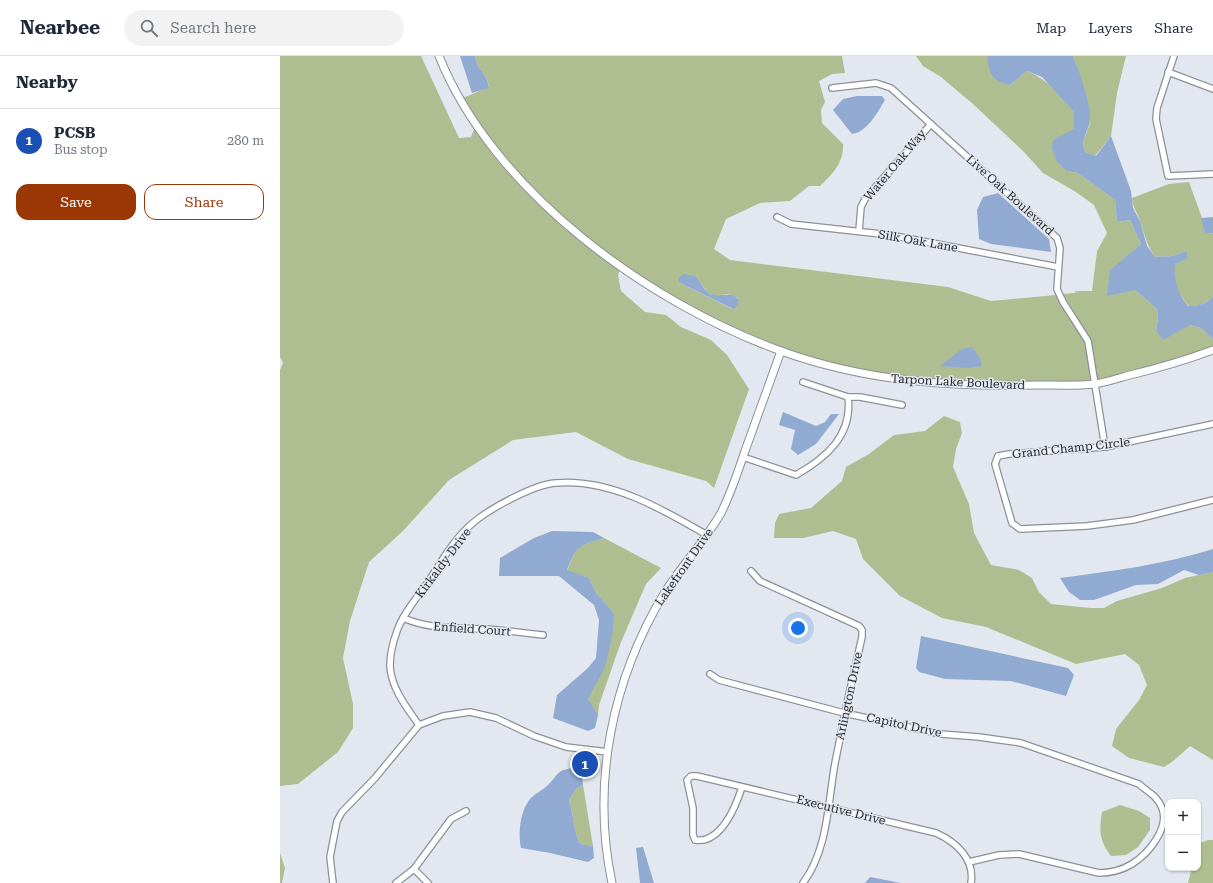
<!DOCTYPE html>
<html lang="en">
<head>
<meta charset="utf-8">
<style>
  body { margin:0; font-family:"Roboto Serif",serif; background:#f2f2f3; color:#1f2937 }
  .controls { position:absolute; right:12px; bottom:12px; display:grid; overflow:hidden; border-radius:8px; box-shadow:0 1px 3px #0004 }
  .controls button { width:36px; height:36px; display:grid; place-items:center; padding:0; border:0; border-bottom:1px solid #e0e1e3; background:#fff; color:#1f2937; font:20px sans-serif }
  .you { position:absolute; left:518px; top:572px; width:14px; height:14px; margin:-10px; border:3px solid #fff; border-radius:50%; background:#1a73e8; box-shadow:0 0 0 6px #1a73e833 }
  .badge { display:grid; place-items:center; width:26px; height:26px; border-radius:50%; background:#9b3605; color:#fff; font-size:13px; font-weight:700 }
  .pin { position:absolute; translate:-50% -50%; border:2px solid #fff; box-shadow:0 1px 4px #0006 }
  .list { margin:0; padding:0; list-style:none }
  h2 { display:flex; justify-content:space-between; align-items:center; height:52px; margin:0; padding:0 16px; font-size:17px }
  h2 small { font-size:13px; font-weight:400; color:#747a83 }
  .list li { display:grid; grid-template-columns:26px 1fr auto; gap:12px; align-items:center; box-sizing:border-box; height:64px; padding:0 16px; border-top:1px solid #e0e1e3 }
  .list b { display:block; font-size:15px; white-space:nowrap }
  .list p { margin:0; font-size:13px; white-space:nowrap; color:#747a83 }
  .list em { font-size:13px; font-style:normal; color:#747a83 }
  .actions { display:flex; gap:8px; padding:12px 16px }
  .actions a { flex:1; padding:9px 0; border:1px solid #9b3605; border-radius:12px; text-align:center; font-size:14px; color:#9b3605 }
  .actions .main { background:#9b3605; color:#fff }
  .icon { flex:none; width:22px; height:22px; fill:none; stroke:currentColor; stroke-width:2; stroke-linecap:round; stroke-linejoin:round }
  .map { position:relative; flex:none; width:933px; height:827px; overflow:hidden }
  header { display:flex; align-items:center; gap:24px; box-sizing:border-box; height:56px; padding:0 20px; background:#fff; border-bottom:1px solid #e0e1e3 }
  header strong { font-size:19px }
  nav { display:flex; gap:22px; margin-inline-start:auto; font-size:14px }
  .search { width:280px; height:36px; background:#f2f2f3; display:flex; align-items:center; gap:10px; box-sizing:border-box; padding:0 14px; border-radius:22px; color:#747a83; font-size:15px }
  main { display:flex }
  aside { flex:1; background:#fff }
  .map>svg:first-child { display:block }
</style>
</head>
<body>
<header>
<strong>Nearbee</strong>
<div class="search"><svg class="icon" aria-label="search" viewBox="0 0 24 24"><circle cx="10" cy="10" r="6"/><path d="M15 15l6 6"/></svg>Search here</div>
<nav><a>Map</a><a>Layers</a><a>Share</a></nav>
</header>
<main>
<aside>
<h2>Nearby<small></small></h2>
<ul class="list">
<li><span class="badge" style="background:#1a4fb4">1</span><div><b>PCSB</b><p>Bus stop</p></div><em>280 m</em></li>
</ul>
<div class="actions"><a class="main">Save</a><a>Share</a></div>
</aside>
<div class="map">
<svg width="933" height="827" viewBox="0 0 933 827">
  <rect width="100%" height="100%" fill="#e3e7f0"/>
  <!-- green -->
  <g fill="#aebe90" fill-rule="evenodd">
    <path d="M0 0H141L179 82 191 81 194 73C232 129 285 175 340 214L338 219 341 235 365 256 386 259 401 271 431 284 447 299 469 333 434 432 426 425 348 403 296 376 233 384 169 424 123 475 89 506 70 565 63 602 73 648V672L58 696 18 728 0 730V314L3 307 0 301Z"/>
    <path d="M195 0H562L565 17 552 18 539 25 545 46 541 54 542 67 563 88C564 106 553 118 540 130H529L510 145 480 147 446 163 434 193 450 204 668 231 711 245 776 239 805 286 811 325C748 326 685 328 622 322 601 320 581 314 561 309 448 280 339 219 256 137 228 108 204 76 183 42L209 31C207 15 198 17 195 0ZM402 219 418 223 427 236 434 240 448 238 458 242 456 252 452 253 400 227Z"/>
    <path d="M636 0H707L730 29 747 15C768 24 781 38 794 57V74L773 84 787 115 798 117 835 144 837 166 850 164 861 188 844 203 855 234 877 253 878 262 876 274 910 269 921 272 933 283V291L896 304 818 324 811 284 783 238 795 237 796 235H812L817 195 827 177 814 149 796 136 763 117 743 95 693 48 661 21 643 10Z"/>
    <path d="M793 0H846L837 37 831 80 815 100 805 96C800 84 810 75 810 63 809 50 798 12 793 0Z"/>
    <path d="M909 126 922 162 925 178 933 177V240C928 248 918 250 909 250 900 242 890 219 895 208 898 203 902 199 906 195L892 200 875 201C866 188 865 179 860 165 857 155 853 153 852 142L889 128Z"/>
    <path d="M664 360 680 366 682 377 676 393 673 411 689 448 694 477 711 509 739 514 752 522 759 536 771 548 811 552H824L837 545 882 532 905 522 933 516V704L910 690 892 706 884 711 849 702 832 690 836 673 859 644 867 629 859 609 845 598 796 608 706 571 662 562 620 540 583 503 576 483 553 475 523 482H494L495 467 499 458 531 452 562 425 566 411 589 398 614 379 645 375Z"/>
    <path d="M324 482 381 512 366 528 341 586 319 649 318 659 308 644 334 557 316 537 309 522 287 515C297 489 297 490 324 482Z"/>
    <path d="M303 729 313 790 300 788C293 774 294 759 289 744L297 732Z"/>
    <path d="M840 749 859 755 870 762V774L858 791 846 799 831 800C819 784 819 775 822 756Z"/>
    <path d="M928 784H933V827H908L912 812H918V788Z"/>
    <path d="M0 797 5 812 2 827H0Z"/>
  </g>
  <!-- water -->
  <g fill="#90aad2">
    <path d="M180 0H195C198 17 207 15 209 32L192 37Z"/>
    <path d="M707 0H793C799 14 811 48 810 63 809 75 800 84 805 96L816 100 831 80 851 135 853 152 860 165 867 190 875 201 892 200 906 195 908 202 895 208C893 222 899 240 908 250 918 250 928 248 933 240V283L921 272 910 269 883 284 876 274 878 262 877 253 855 234 827 240 830 214 861 188 850 164 837 166 835 144 798 117 787 115 777 106 772 92 773 84 794 73V57L788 49 762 21 747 15 730 29C711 25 710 18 707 0Z"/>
    <path d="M577 40H602L605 44C598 56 586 77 572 78L553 54 563 43Z"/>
    <path d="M718 137 769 183 771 196 711 188 699 183 697 154 703 141Z"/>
    <path d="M933 161V177L925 178 921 162Z"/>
    <path d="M403 218 415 220C421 225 423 234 430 238 439 242 452 234 459 244L456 252 453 253 400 227 398 223Z"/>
    <path d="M692 291 700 302 702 310 689 312 660 310 682 293Z"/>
    <path d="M503 356 536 370 545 366 551 358H559L536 388 518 399 511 393 515 374 499 369Z"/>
    <path d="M272 475 313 476 324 482C298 490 297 489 287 514L309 522 316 537 334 557 332 581 325 611 308 643 318 659 315 672 308 675 273 662 277 639 308 612 316 602 319 564 314 549 279 520H219L220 502 254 482Z"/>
    <path d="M933 493V516L919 519 904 514 878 528 856 529 814 544H800L789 536 780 522C831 515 883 509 933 493Z"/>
    <path d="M641 580 788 612 794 619 786 640 731 625 665 623 639 616 636 612Z"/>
    <path d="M292 712 302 718 303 729 297 732 289 744C294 759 293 774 300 788L313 790 314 802 308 806 270 797 241 792C238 777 240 754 251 742 256 737 263 734 268 729 278 719 277 714 292 712Z"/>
    <path d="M363 791 374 827H360L356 792Z"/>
    <path d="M590 821 621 827H585Z"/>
  </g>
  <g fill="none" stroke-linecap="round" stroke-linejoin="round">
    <defs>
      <g id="minor">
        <path d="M894 0 877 52 876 63 888 120 933 118"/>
        <path d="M888 16 933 33"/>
        <path d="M552 32 596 27 611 32 777 182 780 192 777 233 783 246 808 285 825 391"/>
        <path d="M497 161 511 168 610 179 778 211"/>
        <path d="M579 175 581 151 585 143 651 68"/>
        <path d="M523 326 568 341"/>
        <path d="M933 368 825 391 729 398 718 400 715 408 732 467 740 473 807 470 853 464 933 444"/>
        <path d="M463 401 516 419C546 402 573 379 568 341H580L622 349"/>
        <path d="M471 515 480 525 579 570 582 574V581C572 623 563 665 555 707 548 746 548 794 523 827"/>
        <path d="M123 562C152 574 175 571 205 573 224 574 244 577 263 579"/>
        <path d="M430 618 439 624 564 657 661 678 699 681 741 687 859 728C867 736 877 739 882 752 890 772 868 798 852 808 842 814 830 817 819 817L739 798 719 799 689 806"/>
        <path d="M139 669C127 652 111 632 110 610 110 598 113 586 117 575 123 558 136 543 146 529 160 508 174 482 194 466 211 452 253 429 275 427 330 422 382 453 427 479"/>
        <path d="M462 731C456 750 441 788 415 784L413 779V752L407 724 411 720H417L656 777C676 786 695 803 691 827"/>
        <path d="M134 813 148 827"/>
        <path d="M53 827 50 801 57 765 62 756 95 722 139 669 163 660 190 656 216 662 254 680 286 691 328 696"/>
        <path d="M116 827 134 813 171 763 186 755"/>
      </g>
      <g id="tertiary">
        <path d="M159 0C213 135 368 247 501 295 584 325 669 331 756 329 775 329 796 330 815 328 827 326 839 322 850 319 879 312 906 304 933 294"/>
        <path d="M332 827C311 727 332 623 385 536 402 509 425 485 441 457 451 437 458 416 465 395 477 362 489 328 501 295"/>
      </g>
    </defs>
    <!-- minor casing -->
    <use href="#minor" stroke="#8c9099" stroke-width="8"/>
    <!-- tertiary casing -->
    <use href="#tertiary" stroke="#8c9099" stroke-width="9"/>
    <!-- minor -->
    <use href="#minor" stroke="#fff" stroke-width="5.5"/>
    <!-- tertiary -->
    <use href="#tertiary" stroke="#fff" stroke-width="7"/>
  </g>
  <g text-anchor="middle" stroke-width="3" stroke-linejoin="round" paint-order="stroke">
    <!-- street labels -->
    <g font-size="12" fill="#26282b" stroke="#e3e7f0">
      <text transform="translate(615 109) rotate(-50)" y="4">Water Oak Way</text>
      <text transform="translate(730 139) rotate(42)" y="4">Live Oak Boulevard</text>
      <text transform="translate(638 185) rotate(10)" y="4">Silk Oak Lane</text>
      <text transform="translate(678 326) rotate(3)" y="4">Tarpon Lake Boulevard</text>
      <text transform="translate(791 392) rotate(-6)" y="4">Grand Champ Circle</text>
      <text transform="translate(163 507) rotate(-53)" y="4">Kirkaldy Drive</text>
      <text transform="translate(404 511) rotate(-55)" y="4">Lakefront Drive</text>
      <text transform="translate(192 573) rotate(4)" y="4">Enfield Court</text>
      <text transform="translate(569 640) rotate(-78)" y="4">Arlington Drive</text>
      <text transform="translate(624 669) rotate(12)" y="4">Capitol Drive</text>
      <text transform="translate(561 754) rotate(14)" y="4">Executive Drive</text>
    </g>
  </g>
</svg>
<div class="controls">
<button>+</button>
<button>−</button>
</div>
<div class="you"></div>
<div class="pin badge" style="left:305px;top:708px;background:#1a4fb4">1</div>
</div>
</main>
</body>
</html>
